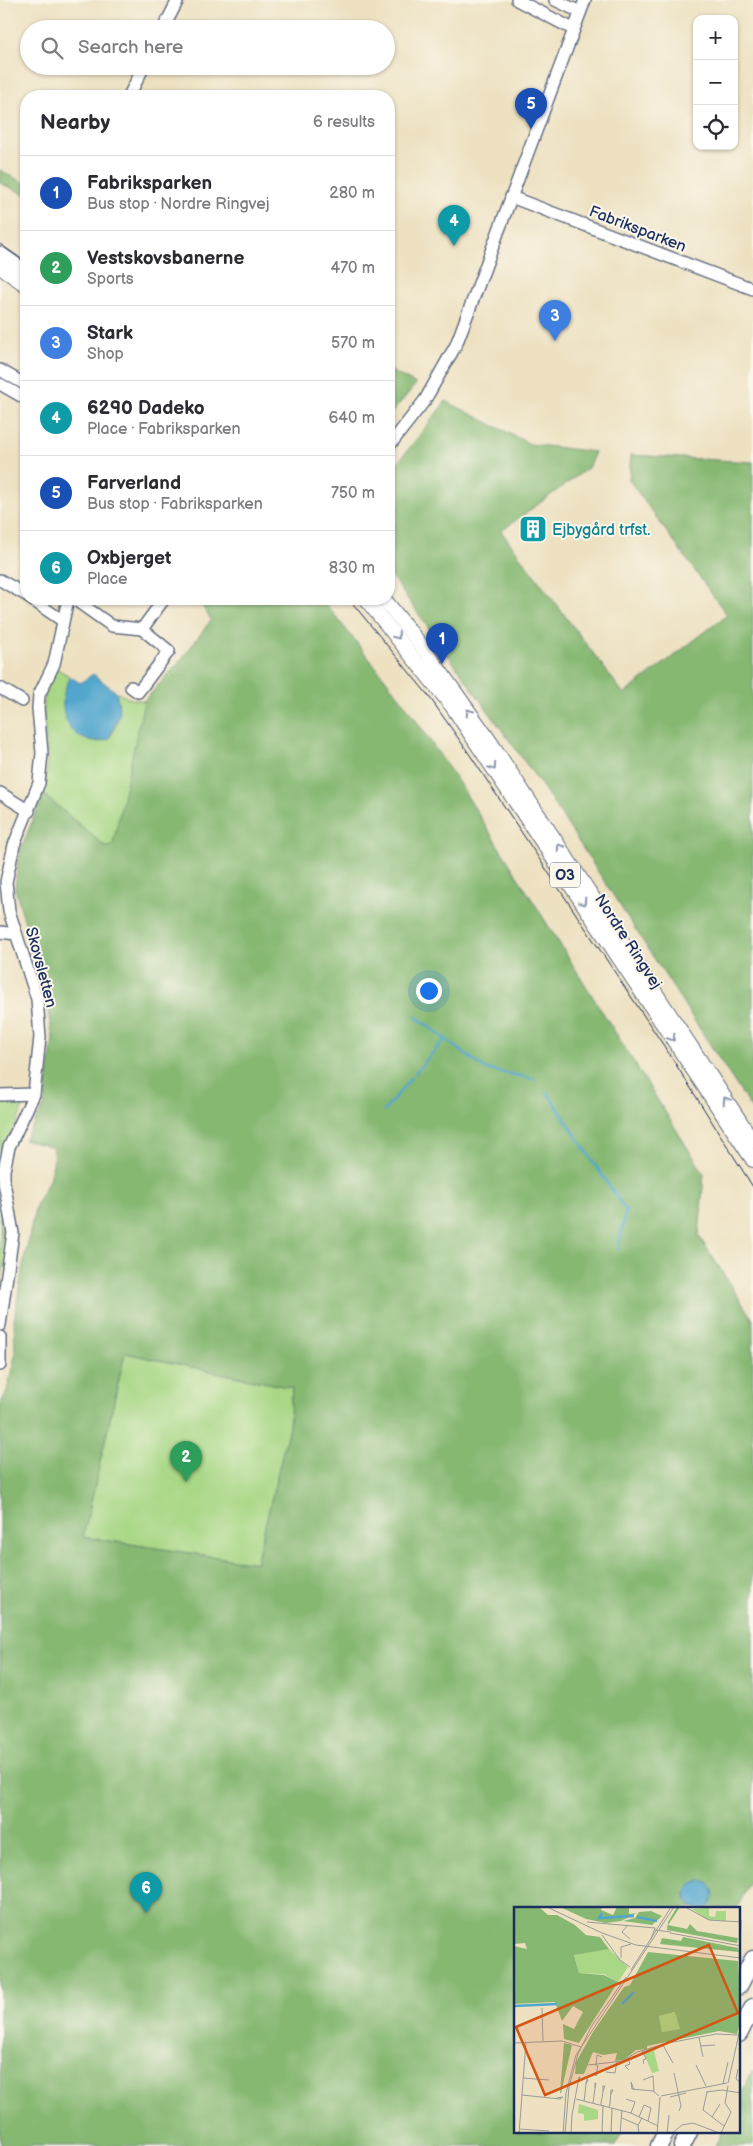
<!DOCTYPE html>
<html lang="en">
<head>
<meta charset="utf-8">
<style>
  body { margin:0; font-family:"Balsamiq Sans",sans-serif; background:#f7f7f7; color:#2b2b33 }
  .controls { position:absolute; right:15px; top:15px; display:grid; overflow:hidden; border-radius:10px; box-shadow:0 1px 4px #0004 }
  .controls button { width:45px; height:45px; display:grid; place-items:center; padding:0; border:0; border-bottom:1px solid #e1e1e2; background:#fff; color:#2b2b33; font:25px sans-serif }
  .you { position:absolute; left:428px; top:990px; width:18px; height:18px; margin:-12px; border:4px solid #fff; border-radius:50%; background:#1a73e8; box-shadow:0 0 0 8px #1a73e833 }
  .badge { display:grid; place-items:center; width:32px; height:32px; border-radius:50%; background:#b5179e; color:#fff; font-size:16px; font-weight:700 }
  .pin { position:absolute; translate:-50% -41px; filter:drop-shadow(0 1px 2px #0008) }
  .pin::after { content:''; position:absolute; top:26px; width:18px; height:15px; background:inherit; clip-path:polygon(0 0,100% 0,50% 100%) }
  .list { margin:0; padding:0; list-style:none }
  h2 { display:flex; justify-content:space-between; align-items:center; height:65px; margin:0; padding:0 20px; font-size:21px }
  h2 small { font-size:16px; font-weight:400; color:#7c7c81 }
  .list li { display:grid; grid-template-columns:32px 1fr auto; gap:15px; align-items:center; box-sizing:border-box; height:75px; padding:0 20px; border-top:1px solid #e1e1e2 }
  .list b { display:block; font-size:19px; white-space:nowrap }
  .list p { margin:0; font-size:16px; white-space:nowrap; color:#7c7c81 }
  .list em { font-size:16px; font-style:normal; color:#7c7c81 }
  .icon { flex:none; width:28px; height:28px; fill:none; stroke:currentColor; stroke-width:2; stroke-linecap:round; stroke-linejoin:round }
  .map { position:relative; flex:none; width:753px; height:2146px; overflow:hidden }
  .search { position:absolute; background:#fff; box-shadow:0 1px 4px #0004; left:20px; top:20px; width:375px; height:55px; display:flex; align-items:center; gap:12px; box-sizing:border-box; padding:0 18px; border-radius:28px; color:#7c7c81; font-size:19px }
  .panel { position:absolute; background:#fff; box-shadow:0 1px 4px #0004; left:20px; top:90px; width:375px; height:515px; border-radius:20px }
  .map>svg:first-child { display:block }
</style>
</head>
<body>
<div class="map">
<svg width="753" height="2146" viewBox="0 0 753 2146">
  <rect width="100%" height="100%" fill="#fbf7ec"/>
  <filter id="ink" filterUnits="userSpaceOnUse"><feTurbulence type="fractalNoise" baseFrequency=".02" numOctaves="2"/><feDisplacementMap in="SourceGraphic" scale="10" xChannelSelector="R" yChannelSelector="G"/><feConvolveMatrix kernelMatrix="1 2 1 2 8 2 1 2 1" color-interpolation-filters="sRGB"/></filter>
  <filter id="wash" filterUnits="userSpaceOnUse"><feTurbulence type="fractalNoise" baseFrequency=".0096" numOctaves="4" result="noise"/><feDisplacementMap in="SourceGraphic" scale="20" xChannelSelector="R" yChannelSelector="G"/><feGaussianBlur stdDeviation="1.12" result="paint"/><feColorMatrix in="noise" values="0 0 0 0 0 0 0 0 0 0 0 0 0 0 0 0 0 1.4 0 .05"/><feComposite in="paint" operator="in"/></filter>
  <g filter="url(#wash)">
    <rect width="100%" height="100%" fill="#ede1c1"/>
    <!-- green -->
    <g fill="#a8d785" stroke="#628372">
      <path d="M56 668 71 677 67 684 97 742 109 739C120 721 120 712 116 692L128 698 144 701 116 837 113 844 107 848 43 794C44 784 47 774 47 763 47 723 35 707 56 668Z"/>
      <path d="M26 1098 0 1171V1099Z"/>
      <path d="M0 1185 9 1241 0 1288Z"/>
      <path d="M125 1353 292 1388 289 1427 256 1563 83 1537Z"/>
    </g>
    <!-- forest -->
    <g fill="#86b872" stroke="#507468" fill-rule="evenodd">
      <path d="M0 170 26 184V195L0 183Z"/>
      <path d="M389 370 416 384 389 416Z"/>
      <path d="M446 401 530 444 595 452 588 468 501 531 624 694 727 615 629 480 631 455 753 462V1111L545 790 389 573V474Z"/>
      <path d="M198 599H322L402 700 457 780 704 1174 699 1236 753 1320V1876L737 1908H516V2132H623L615 2146H0V1405L7 1391 15 1355 14 1320 23 1265 36 1205 49 1180 54 1160 53 1147 24 1140 44 1106 53 1038 41 976 15 889 18 857 43 794 107 848 113 844 144 701 181 660 211 620ZM125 1353 292 1388 289 1427 256 1563 83 1537Z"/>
      <path d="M753 2070V2146H715L722 2132H739V2098Z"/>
    </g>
    <!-- water -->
    <g fill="#51a6cd" stroke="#366a96">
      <path d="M93 674 116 692 120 712 109 739C70 751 51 707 71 677L80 683Z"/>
      <circle cx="700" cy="1895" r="14"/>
    </g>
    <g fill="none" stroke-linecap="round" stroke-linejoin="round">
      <!-- stream -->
      <g stroke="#51a6cd" stroke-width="2.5">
        <path d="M416 1017 485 1069 535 1079"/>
        <path d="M415 1073 445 1039"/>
        <path d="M547 1092 626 1211 618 1249"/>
        <path d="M384 1111 411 1078"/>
      </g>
    </g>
  </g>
  <g filter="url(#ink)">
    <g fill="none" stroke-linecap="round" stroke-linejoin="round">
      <defs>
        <g id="minor">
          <path d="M517 0 573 29"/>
          <path d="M555 0 580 12"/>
          <path d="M163 29 178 0"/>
          <path d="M129 96 144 66"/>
          <path d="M511 197 753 289"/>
          <path d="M0 370 26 385"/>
          <path d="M0 384 26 399"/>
          <path d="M389 446 425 400 456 345 585 0"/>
          <path d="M0 580 26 595"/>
          <path d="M31 599 63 621"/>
          <path d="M74 599 112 626 142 629 169 651 138 692 131 687"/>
          <path d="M142 629 164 599"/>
          <path d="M0 688 22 701"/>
          <path d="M0 793 29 811"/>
          <path d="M0 932 16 934"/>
          <path d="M0 1095 34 1094"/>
          <path d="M0 1325 13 1233 4 1182V1170L9 1147 34 1094 40 1037 37 999 9 911 6 882 14 845 39 783 42 753 38 708 39 695 54 664 68 599"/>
          <path d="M0 1337V1365"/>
        </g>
        <g id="major">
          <path d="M0 254 26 272"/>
          <path d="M0 267 26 285"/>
          <path d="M366 599 452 706 753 1160"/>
          <path d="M384 599 428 654 489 740 753 1141"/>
        </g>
        <g id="highway">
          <path d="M739 1986 753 1959"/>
          <path d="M739 2034 753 2007"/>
          <path d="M659 2146 666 2132"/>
          <path d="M682 2146 689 2132"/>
        </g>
      </defs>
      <!-- minor casing -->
      <use href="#minor" stroke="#646d81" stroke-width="14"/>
      <!-- major casing -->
      <use href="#major" stroke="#646d81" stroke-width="16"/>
      <!-- highway casing -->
      <use href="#highway" stroke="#646d81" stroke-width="19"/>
      <!-- minor -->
      <use href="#minor" stroke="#fff" stroke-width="11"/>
      <!-- major -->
      <use href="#major" stroke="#fff" stroke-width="14"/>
      <!-- highway -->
      <use href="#highway" stroke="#fff" stroke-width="16"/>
      <!-- tram -->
      <g stroke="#1b2f5e" stroke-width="1">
        <path d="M0 244 26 262"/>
        <path d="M349 599 428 695 470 755 668 1052 753 1187"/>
      </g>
    </g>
    <!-- one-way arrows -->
    <defs><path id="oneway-chevron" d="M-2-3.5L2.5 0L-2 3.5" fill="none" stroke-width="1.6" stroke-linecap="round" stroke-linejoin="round" transform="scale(1.25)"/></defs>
    <g stroke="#8d97ae">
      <use href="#oneway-chevron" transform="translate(397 636) rotate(51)"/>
      <use href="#oneway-chevron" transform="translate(469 712) rotate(-125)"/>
      <use href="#oneway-chevron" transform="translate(493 767) rotate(56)"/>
      <use href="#oneway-chevron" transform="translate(560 847) rotate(-123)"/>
      <use href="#oneway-chevron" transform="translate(583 902) rotate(56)"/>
      <use href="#oneway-chevron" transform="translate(672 1038) rotate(57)"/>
      <use href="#oneway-chevron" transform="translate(726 1100) rotate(-123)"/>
    </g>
  </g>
  <!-- icons -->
  <defs>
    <symbol id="building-square" viewBox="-11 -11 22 22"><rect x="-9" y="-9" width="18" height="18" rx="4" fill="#0f9aa8" stroke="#fbf7ec"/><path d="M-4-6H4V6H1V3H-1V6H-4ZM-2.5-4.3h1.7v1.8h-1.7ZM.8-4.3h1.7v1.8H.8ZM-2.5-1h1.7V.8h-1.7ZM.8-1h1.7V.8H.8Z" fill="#fff"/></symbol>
  </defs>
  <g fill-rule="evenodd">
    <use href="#building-square" x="517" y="513" width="32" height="32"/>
  </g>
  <g text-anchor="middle" stroke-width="4" stroke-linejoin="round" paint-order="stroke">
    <!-- shield labels -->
    <rect fill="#fbf7ec" stroke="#5e6b89" stroke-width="1" x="550" y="862.5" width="30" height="25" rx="4"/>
    <g font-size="15" font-weight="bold" fill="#1b2f5e">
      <text x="565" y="880">O3</text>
    </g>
    <!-- street labels -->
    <g font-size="16" fill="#1b2f5e" stroke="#fbf7ec">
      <text transform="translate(638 228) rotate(21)" y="6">Fabriksparken</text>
      <text transform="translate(629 941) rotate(57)" y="6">Nordre Ringvej</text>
      <text transform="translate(42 967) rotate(75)" y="6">Skovsletten</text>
    </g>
    <!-- culture labels -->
    <g font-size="16" fill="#0d838f" stroke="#fbf7ec" text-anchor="start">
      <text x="552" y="535">Ejbygård trfst.</text>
    </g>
  </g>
  <!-- overview -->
  <g transform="translate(514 1907)">
    <rect width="226" height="226" fill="#ede1c1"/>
    <path d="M195 1V9L201 10 202 4H212V14L194 13 178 2ZM95 42 114 60 104 75 90 67 65 66 60 47ZM162 105 166 122 148 125 145 109ZM148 138 140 144 145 164 138 166 129 144ZM65 197 84 203V212L70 214V207L64 206Z" fill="#a8d785"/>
    <path d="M0 0H25L34 8H43L61 18 72 28 86 30 95 42 60 48 65 66 90 68 104 75 65 136 50 132 49 117 60 122 69 105 59 99 48 114 41 95 0 97V39L13 42 11 36 0 37ZM46 0H88L87 3 99 8 103 0H115V7L123 6 107 14 92 16 72 12ZM163 0H166L154 18 173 22 176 17 183 24 224 31 223 36 153 23 154 15ZM137 4 148 9 138 18 109 14 121 11 125 5ZM169 30 224 41 225 45 146 37 148 31 167 34ZM134 45 224 54 227 111 223 127 205 124 133 139V142L122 143 110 153 101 154 103 146 89 148 79 145 70 167H61L62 155 79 125 110 80 116 78ZM161 105 166 122 148 125 145 109ZM50 136 58 138 47 186H46Z" fill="#86b872" fill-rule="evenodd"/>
    <path fill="none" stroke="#51a6cd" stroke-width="2.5" d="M88 6 85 11 120 9M123 10 143 14M108 97 120 85M0 99 43 97"/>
    <path fill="none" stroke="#999a99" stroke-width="1" d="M33 0 88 26 122 38 227 51M173 1 195 13 227 15M73 15 141 21 137 32M114 18 108 25 116 32M141 23 157 25M156 26 227 39M88 28 106 53 116 60M226 50 227 13M107 51V40L117 37M117 63 157 0M28 101 29 134M185 131 189 150M0 136 48 134 67 140M149 138 159 156M186 139 201 138M128 143 132 152 129 153 130 157M114 151 116 157 111 159 115 163M74 158 109 154 123 145 154 136 202 127 224 128M182 158 192 179M82 159 83 148 88 150M224 162 222 172 227 176M83 165 82 169 84 158M92 165 101 166 103 154M160 166 167 199 165 204M9 171 35 173M129 173 139 169 140 185M214 176 227 118M209 177 214 155M120 183 117 175 118 182 139 184 145 189M192 185 208 183 227 186M193 185 189 203 210 219M8 188 46 192 49 190 43 191M147 189 213 176M156 190 172 186M62 192 117 206 144 219M112 192 121 195 117 206M70 194 71 187 72 177 73 172 74 173 72 177M79 196 80 189 81 181V176H82L81 181M211 196 214 179M87 198V195L88 191 89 185V179H91L89 184M95 200 96 197 97 183H99L97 187M125 210 130 198 137 201 134 214M198 210 206 197M108 211 124 218M5 222 35 224M57 226 58 208 65 170H66L64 174M207 226 217 205 211 196M5 227 12 135M49 227 52 186 62 148 160 0M51 227 55 180 64 147 77 120 112 70M88 227 89 198M97 227 98 201M106 227 108 203M125 227 124 218 128 211M143 227 146 190M153 227 155 208M157 227 168 218 179 216 208 227"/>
    <path fill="#d45514" fill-opacity="0.15" stroke="#d45514" stroke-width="2.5" d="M195 38 224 106 31 188 2 120Z"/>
    <rect width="226" height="226" fill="none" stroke="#1b2f5e" stroke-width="2.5"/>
  </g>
</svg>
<div class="controls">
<button>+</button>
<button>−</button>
<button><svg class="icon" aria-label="locate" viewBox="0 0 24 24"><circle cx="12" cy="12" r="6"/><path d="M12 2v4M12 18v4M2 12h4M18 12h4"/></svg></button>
</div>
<div class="you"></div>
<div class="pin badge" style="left:442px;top:664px;background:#1a4fb4">1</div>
<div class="pin badge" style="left:186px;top:1482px;background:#2e9e5b">2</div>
<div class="pin badge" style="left:555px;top:341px;background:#3f7fe0">3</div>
<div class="pin badge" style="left:454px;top:246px;background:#0f9aa8">4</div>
<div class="pin badge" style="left:531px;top:129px;background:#1a4fb4">5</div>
<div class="pin badge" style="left:146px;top:1913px;background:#0f9aa8">6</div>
<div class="search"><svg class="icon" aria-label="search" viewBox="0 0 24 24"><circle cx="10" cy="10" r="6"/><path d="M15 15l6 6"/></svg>Search here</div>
<section class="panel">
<h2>Nearby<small>6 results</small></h2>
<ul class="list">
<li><span class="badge" style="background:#1a4fb4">1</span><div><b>Fabriksparken</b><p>Bus stop · Nordre Ringvej</p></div><em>280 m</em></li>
<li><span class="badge" style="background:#2e9e5b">2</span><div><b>Vestskovsbanerne</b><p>Sports</p></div><em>470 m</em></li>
<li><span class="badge" style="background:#3f7fe0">3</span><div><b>Stark</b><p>Shop</p></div><em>570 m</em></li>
<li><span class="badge" style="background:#0f9aa8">4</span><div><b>6290 Dadeko</b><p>Place · Fabriksparken</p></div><em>640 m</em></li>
<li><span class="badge" style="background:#1a4fb4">5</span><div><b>Farverland</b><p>Bus stop · Fabriksparken</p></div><em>750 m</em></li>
<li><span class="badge" style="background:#0f9aa8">6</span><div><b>Oxbjerget</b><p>Place</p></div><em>830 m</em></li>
</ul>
</section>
</div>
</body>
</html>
